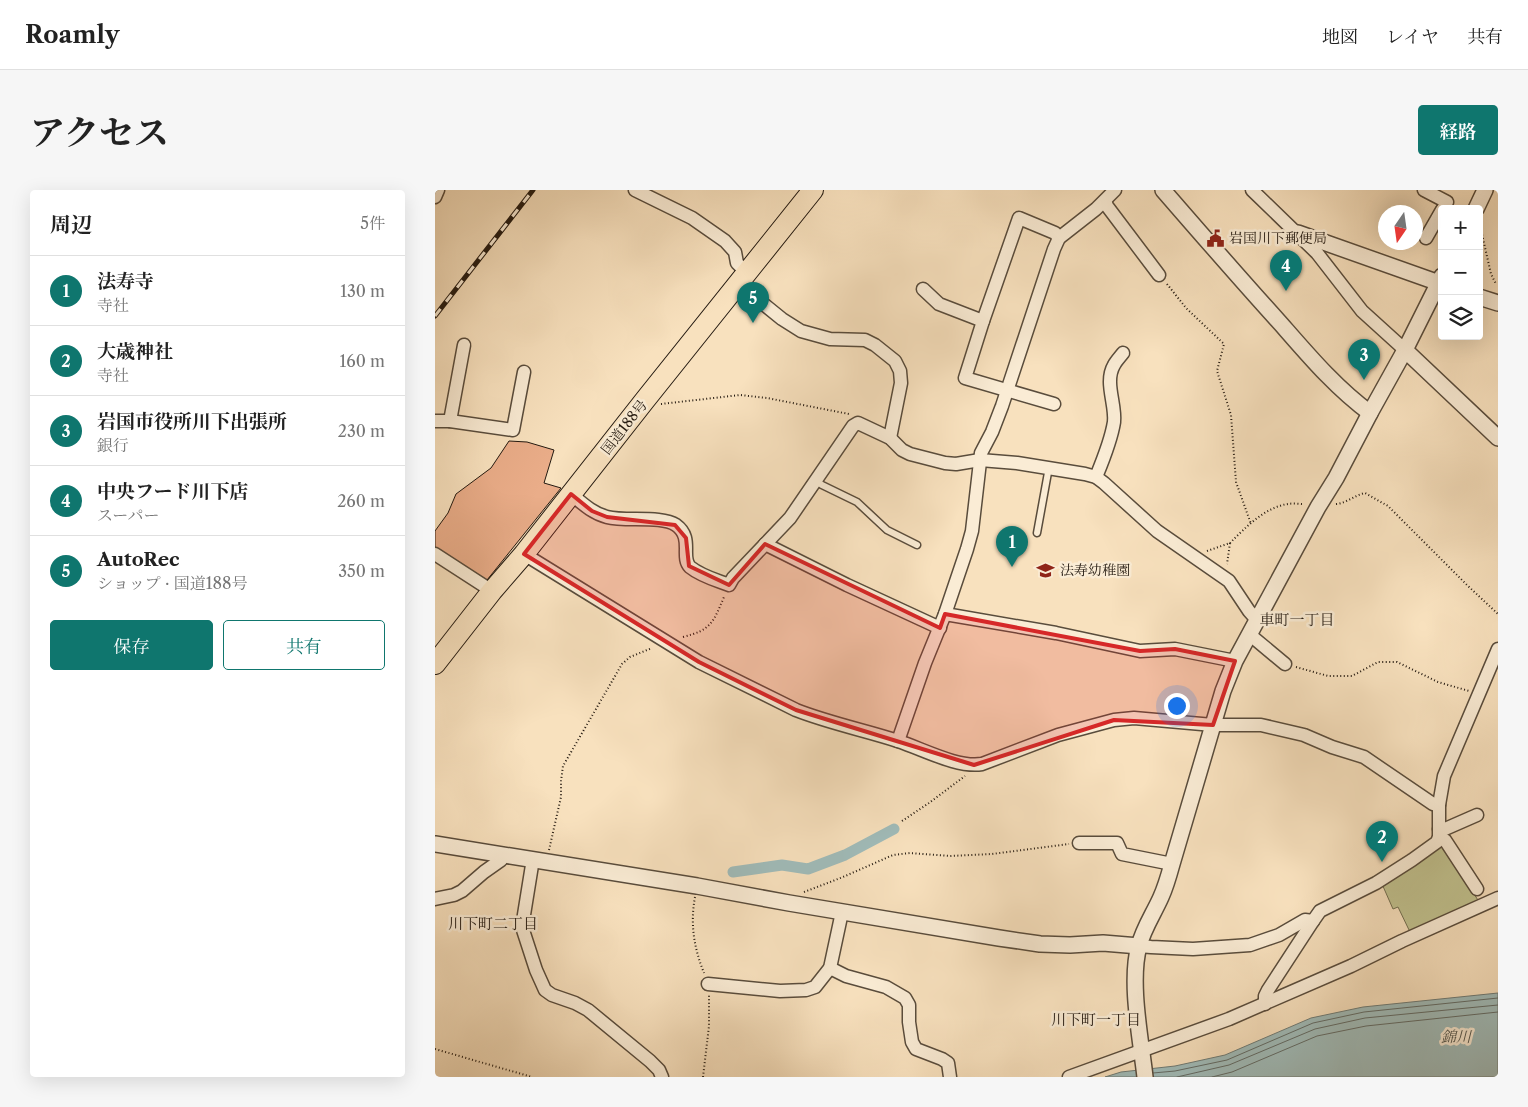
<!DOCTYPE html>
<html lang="ja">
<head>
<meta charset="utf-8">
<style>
  body { margin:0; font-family:"Libre Caslon Text","Noto Serif JP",serif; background:#f6f6f6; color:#222 }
  .controls { position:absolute; right:15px; top:15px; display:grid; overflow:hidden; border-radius:5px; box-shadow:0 5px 20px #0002 }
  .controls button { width:45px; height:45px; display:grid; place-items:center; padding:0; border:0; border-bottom:1px solid #e0e0e0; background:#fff; color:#222; font:25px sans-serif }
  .compass { position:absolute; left:943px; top:15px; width:45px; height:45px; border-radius:50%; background:#fff; box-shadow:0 5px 20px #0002; rotate:193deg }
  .you { position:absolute; left:741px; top:515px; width:18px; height:18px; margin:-12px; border:4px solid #fff; border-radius:50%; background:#1a73e8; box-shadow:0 0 0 8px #1a73e833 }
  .badge { display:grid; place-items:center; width:32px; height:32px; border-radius:50%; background:#0f766e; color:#fff; font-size:16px; font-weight:700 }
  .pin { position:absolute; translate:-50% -41px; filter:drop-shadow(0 1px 2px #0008) }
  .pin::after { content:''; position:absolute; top:26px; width:18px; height:15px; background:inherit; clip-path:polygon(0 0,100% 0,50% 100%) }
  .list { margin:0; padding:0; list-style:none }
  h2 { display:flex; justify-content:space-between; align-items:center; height:65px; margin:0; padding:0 20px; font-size:21px }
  h2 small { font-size:16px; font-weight:400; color:#767676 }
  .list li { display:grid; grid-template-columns:32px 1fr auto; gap:15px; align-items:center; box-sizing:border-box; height:70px; padding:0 20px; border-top:1px solid #e0e0e0 }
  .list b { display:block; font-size:19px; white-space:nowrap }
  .list p { margin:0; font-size:16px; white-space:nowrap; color:#767676 }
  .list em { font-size:16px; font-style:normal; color:#767676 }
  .actions { display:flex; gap:10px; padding:15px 20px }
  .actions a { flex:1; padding:11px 0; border:1px solid #0f766e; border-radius:5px; text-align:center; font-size:18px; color:#0f766e }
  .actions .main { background:#0f766e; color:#fff }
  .icon { flex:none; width:28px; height:28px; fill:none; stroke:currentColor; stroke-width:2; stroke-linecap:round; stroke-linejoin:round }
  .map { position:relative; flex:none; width:1063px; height:887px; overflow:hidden; border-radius:5px }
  header { display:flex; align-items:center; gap:30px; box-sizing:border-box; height:70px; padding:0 25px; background:#fff; border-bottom:1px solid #e0e0e0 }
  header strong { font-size:24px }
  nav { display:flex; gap:28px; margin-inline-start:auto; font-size:18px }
  .intro { display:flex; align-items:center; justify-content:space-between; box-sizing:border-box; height:120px; padding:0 30px }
  h1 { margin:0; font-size:35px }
  .button { padding:12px 22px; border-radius:5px; background:#0f766e; color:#fff; font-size:18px; font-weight:700 }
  main { display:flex; gap:30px; padding:0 30px }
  aside { flex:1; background:#fff; border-radius:5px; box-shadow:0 5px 20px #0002 }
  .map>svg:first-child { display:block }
</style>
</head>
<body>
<header>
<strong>Roamly</strong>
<nav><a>地図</a><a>レイヤ</a><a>共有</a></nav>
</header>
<div class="intro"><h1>アクセス</h1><a class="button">経路</a></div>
<main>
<aside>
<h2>周辺<small>5件</small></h2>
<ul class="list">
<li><span class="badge">1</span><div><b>法寿寺</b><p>寺社</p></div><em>130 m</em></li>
<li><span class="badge">2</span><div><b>大歳神社</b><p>寺社</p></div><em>160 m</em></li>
<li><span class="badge">3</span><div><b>岩国市役所川下出張所</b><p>銀行</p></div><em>230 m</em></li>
<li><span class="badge">4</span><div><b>中央フード川下店</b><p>スーパー</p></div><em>260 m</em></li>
<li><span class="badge">5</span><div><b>AutoRec</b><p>ショップ · 国道188号</p></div><em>350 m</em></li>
</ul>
<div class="actions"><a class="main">保存</a><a>共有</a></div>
</aside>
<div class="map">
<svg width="1063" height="887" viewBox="0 0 1063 887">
  <rect width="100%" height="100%" fill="#f8e1be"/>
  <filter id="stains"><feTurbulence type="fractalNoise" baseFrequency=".004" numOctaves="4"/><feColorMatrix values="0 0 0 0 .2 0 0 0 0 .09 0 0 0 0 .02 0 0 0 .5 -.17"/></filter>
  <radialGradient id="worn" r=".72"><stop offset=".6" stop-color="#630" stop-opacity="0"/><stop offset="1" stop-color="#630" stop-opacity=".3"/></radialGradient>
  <!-- green -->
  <path fill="#c1c28f" stroke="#726e50" d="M1006 656 1043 710 975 742 963 717 958 719 947 694Z"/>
  <!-- water -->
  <path fill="#a0bcba" stroke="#6e7b76" d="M1063 803V887H670L686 882 740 876 790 865 876 828 928 817Z"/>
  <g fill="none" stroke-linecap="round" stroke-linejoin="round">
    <!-- shore -->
    <g stroke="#626b66" stroke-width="1">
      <path d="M718 883 740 881 792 870 878 833 929 822 1063 808"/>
      <path d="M742 887 794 875 880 839 930 828 1063 815"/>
      <path d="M777 887 797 882 882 846 931 836 1063 822"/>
    </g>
    <!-- canal -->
    <path stroke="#a0bcba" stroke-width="11" d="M298 682 347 675 373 679 410 665 459 639"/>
  </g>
  <!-- building -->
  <path fill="#eaad89" stroke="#241a11" d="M74 251 92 252 119 260 109 293 126 298 52 390 0 357V341L13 323 21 304 56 278Z"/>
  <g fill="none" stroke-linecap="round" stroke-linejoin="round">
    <defs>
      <g id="service">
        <path d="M380 290 387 295 422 312 452 340 482 355"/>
        <path d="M602 343 614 277"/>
      </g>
      <g id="minor">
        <path d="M200 0 257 28 290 51 300 62 302 73 312 83"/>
        <path d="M817 0 882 63 927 121 970 160"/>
        <path d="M989 0 1012 12 1008 19"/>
        <path d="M0 7 3 0"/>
        <path d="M670 11 672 16 724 85"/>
        <path d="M991 48 1007 20"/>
        <path d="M305 91 326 112 347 129 366 141 395 149 430 150 440 155 460 171 465 181 466 193 455 248"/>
        <path d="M488 99 504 114 548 131"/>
        <path d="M619 214 530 188 548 131 584 28 620 43 624 48"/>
        <path d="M0 231H15L78 240 89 182"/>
        <path d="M15 231 29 155"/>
        <path d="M661 287C668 270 676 251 679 232 681 214 669 192 679 175 681 171 685 167 688 163"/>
        <path d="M136 304C147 313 157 323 172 327 190 332 226 325 241 335 259 348 245 367 255 377 266 386 281 390 294 395L298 388 355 328 418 236 423 233 455 248 467 260 475 264 510 273 521 274 545 270 582 273 650 284 661 287 669 293 722 341 794 391 814 421 822 430"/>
        <path d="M330 354 412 395 505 438"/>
        <path d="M0 364 57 401"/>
        <path d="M89 364 264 472 361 520C394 533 429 540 463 551 488 559 522 578 547 574L623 545 679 530 699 528 778 535H826L869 545 897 557 929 567 998 614 1004 615"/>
        <path d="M510 424 621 443 705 461 740 459 800 471"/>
        <path d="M814 444 850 474"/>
        <path d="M463 551 490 473 510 424 532 359 537 341 546 263 557 242 567 216 619 59 624 48 661 19 680 0"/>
        <path d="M1004 639H1010L1042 625"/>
        <path d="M1004 647 1010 650 1042 699"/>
        <path d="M644 653H682L687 664 737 674"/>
        <path d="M98 669 87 737 101 780 110 800 117 805 140 813 153 820 215 871 224 880 227 887"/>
        <path d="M0 709 19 705 27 701 49 682 66 670 68 664"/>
        <path d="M704 756 716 757 758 759 815 755 844 745 870 730 878 731"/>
        <path d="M395 778 411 786 451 797 470 808 474 815V832L477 852 481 859 507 869 513 873 515 887"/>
        <path d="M273 794 345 801 371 800 380 797 395 778 407 722"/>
        <path d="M830 814V806L833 800 878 731 885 721 941 693 977 670 1002 652 1004 647V615L1009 586 1063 459"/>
        <path d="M634 887 794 829 916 776 967 751 1063 708"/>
      </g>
      <g id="tertiary">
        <path d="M728 0C767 45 806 90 846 134 874 166 901 198 935 223"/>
        <path d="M1041 19 1050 0"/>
        <path d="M863 43 1007 94"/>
        <path d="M1044 107 1063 113"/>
        <path d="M970 160 1063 248"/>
        <path d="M0 654 262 696 354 713 564 748 605 754 635 755 668 753 704 756"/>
        <path d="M710 887C706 850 694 792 704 756 708 739 719 723 726 707 731 696 734 685 737 674L788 501 800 471 883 317 901 288 935 223 970 160 1007 86"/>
      </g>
      <path id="trunk" d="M0 474 57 401 89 364 210 210 378 0"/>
    </defs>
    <!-- service casing -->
    <use href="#service" stroke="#594c3c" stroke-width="9"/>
    <!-- minor casing -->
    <use href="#minor" stroke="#594c3c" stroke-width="15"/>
    <!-- tertiary casing -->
    <use href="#tertiary" stroke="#594c3c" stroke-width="18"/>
    <!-- trunk casing -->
    <use href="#trunk" stroke="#241a11" stroke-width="22"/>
    <!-- path -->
    <g stroke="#241a11" stroke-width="2" stroke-dasharray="1 2.5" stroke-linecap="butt">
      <path d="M1044 31 1056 84 1061 94"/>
      <path d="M732 94 751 118 789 154 782 181 796 225 801 292 816 334"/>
      <path d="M226 214 305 205 332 208 414 224"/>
      <path d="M901 314C912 313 920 305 930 303L953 316 1033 396 1063 424"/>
      <path d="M795 353C810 338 830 317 853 314 858 313 864 314 869 314"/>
      <path d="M772 361 795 353 792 374"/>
      <path d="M248 447C276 440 278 433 289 407"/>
      <path d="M861 477 893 486H917L943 472H962L1003 492 1034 501"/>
      <path d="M467 631 494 613 530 586"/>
      <path d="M114 660 126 607V591L128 576 187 474 195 467 217 458"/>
      <path d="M369 702 408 687 458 665 475 663 515 666 557 664 634 654"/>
      <path d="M260 707C255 734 259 758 269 783"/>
      <path d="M0 859 97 887"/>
      <path d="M268 887 274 836V805"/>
    </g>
    <!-- service -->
    <use href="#service" stroke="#faecd5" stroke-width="6"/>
    <!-- minor -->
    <use href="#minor" stroke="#faecd5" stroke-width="12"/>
    <!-- tertiary -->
    <use href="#tertiary" stroke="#faecd5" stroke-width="15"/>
    <!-- trunk -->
    <use href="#trunk" stroke="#f8e1be" stroke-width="20"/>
    <defs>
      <path id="rail" d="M0 126 98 0"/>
    </defs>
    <!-- rail casing -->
    <use href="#rail" stroke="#241a11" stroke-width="5"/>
    <!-- rail -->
    <use href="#rail" stroke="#faecd5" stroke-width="3" stroke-dasharray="9" stroke-linecap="butt"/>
  </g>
  <!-- marked area -->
  <path fill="#d62828" fill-opacity="0.2" stroke="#d62828" stroke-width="4" stroke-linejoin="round" d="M136 304 157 321 172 327 240 335 251 348 254 376 294 395 330 354 505 438 510 424 705 461 740 459 800 471 778 535 679 530 539 575 361 520 264 472 89 364Z"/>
  <!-- icons -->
  <defs>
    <symbol id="civic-bare" viewBox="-9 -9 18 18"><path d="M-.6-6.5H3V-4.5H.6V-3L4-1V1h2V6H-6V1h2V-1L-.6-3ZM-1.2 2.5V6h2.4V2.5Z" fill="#8f2418" stroke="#faecd5" stroke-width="2.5" paint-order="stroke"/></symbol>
    <symbol id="school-bare" viewBox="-9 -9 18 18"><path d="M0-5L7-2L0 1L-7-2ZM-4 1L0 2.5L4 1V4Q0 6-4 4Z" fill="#8f2418" stroke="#faecd5" stroke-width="2.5" paint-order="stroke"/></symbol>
  </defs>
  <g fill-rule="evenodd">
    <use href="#civic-bare" x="768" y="36" width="25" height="25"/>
    <use href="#school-bare" x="598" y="368" width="25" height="25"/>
  </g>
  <g text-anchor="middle" stroke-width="5" stroke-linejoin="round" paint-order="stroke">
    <!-- poi labels -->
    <g font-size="14" fill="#241a11" stroke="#faecd5" text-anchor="start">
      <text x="794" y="53">岩国川下郵便局</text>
      <text x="625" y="385">法寿幼稚園</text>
    </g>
    <!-- street labels -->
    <g font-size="14" fill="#241a11" stroke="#faecd5">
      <text transform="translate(189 237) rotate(-52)" y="5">国道188号</text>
    </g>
    <!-- neighbourhood labels -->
    <g font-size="15" fill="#241a11" stroke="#faecd5">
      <text x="862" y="435">車町一丁目</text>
      <text x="58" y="739">川下町二丁目</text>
      <text x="661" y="835">川下町一丁目</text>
    </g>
    <!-- water labels -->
    <g font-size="15" font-style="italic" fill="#4f534c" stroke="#faecd5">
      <text x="1021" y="852">錦川</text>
    </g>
  </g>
  <rect width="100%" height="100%" filter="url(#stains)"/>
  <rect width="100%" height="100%" fill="url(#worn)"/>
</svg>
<div class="controls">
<button>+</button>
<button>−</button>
<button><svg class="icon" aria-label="layers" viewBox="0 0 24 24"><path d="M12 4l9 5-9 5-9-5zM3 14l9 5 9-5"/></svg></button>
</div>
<svg class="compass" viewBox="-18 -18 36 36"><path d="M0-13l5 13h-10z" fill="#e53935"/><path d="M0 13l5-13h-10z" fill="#767676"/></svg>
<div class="you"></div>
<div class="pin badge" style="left:577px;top:377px">1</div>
<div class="pin badge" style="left:947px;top:672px">2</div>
<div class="pin badge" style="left:929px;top:190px">3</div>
<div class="pin badge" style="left:851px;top:101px">4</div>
<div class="pin badge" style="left:318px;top:133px">5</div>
</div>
</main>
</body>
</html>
